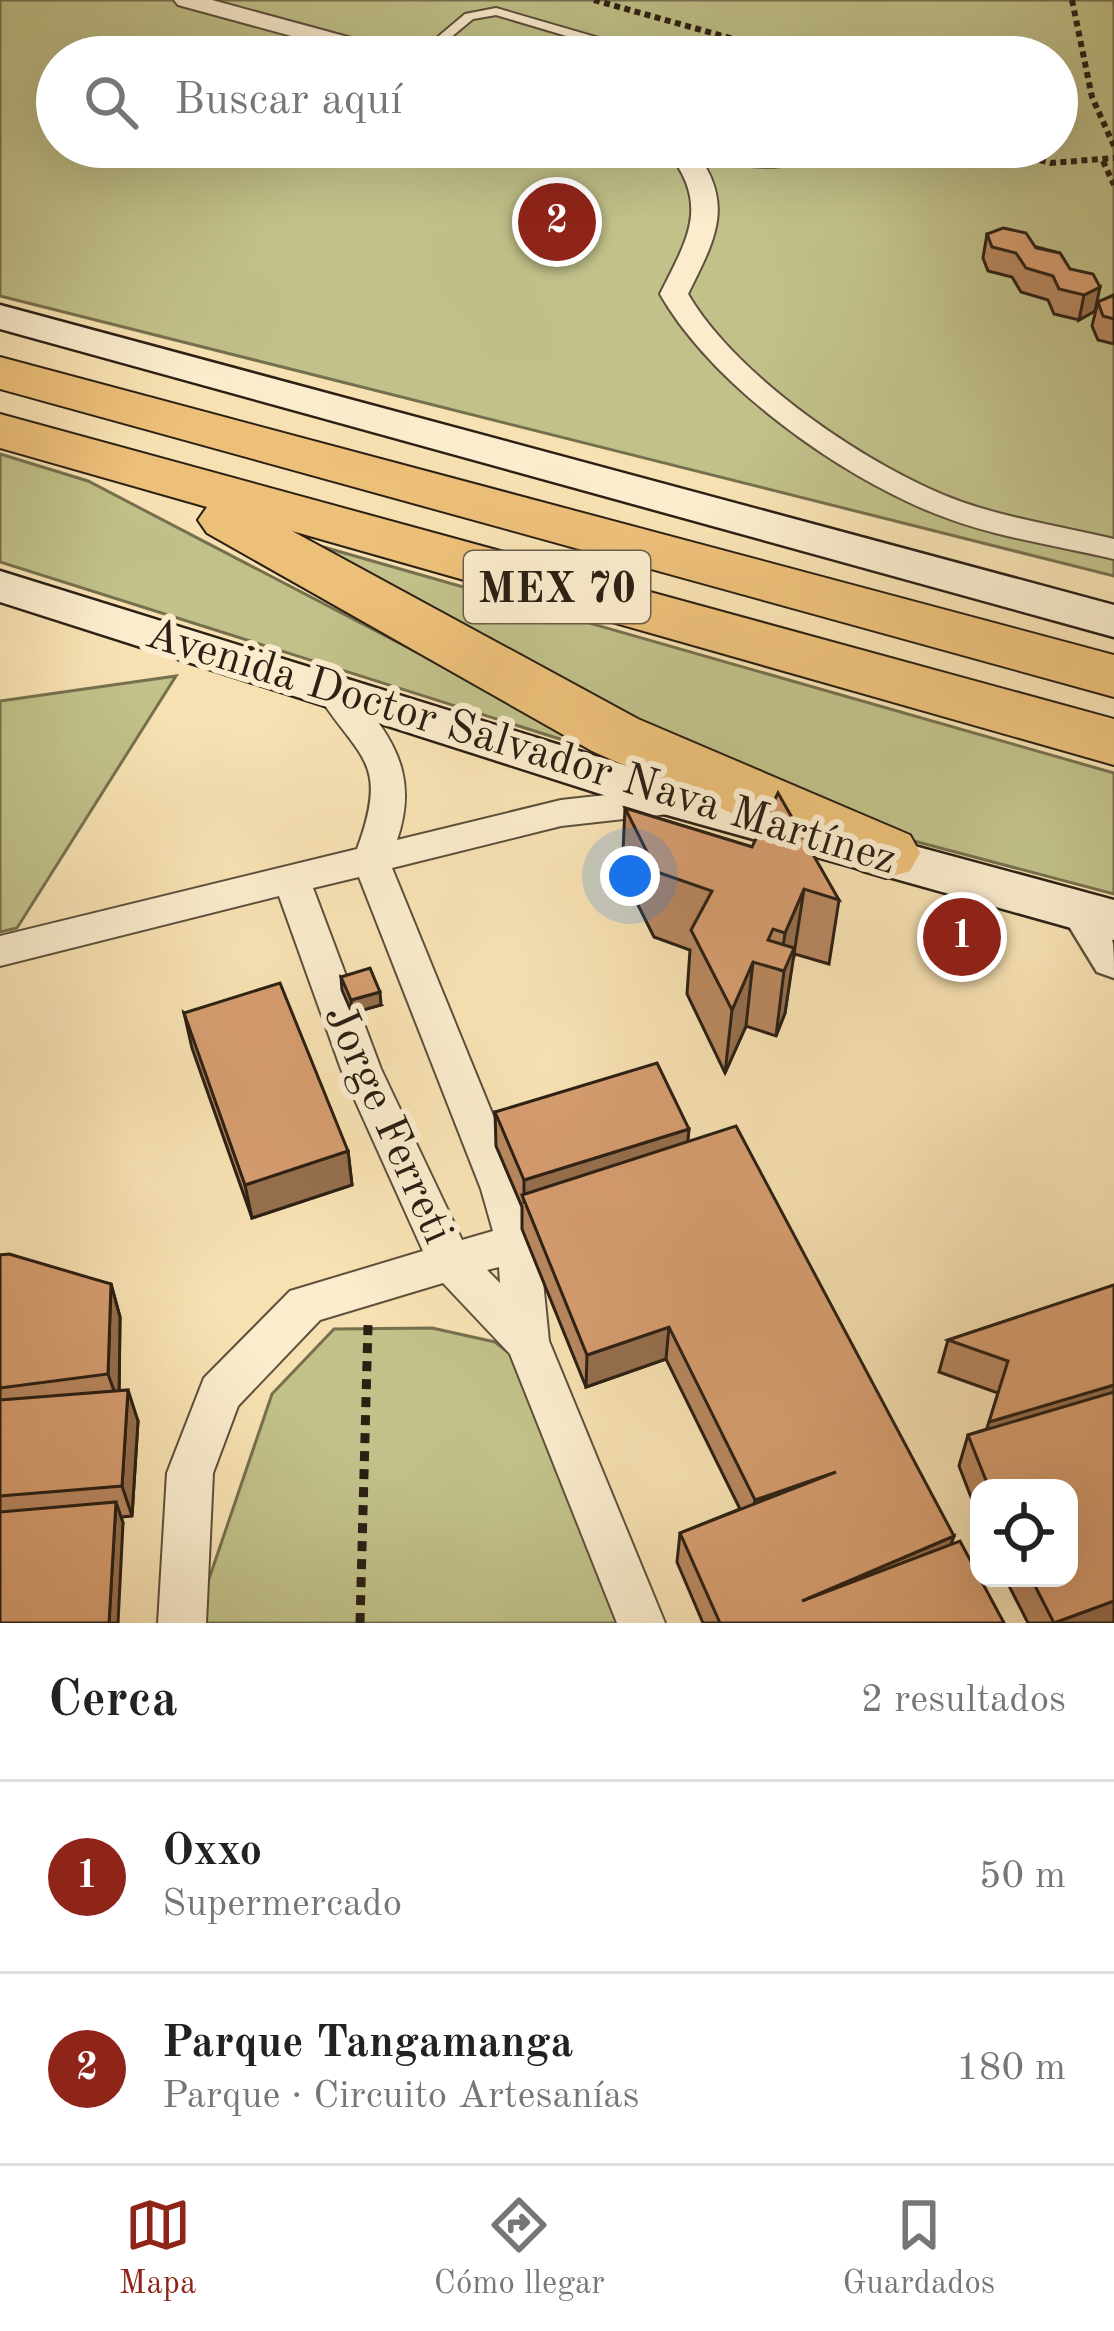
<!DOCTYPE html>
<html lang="es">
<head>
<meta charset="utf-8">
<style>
  body { margin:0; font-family:"Old Standard TT",serif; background:#f2f2f2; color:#222 }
  .controls { position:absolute; right:36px; bottom:36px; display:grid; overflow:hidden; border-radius:24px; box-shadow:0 12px 48px #0002 }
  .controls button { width:108px; height:108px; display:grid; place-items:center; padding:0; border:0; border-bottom:3px solid #e0e0e0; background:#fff; color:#222; font:60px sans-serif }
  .you { position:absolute; left:630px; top:876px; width:42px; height:42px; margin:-30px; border:9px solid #fff; border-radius:50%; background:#1a73e8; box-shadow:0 0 0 18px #1a73e833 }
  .badge { display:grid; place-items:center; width:78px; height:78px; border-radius:50%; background:#8f2418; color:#fff; font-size:39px; font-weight:700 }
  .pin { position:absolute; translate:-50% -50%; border:6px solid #fff; box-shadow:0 3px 12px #0006 }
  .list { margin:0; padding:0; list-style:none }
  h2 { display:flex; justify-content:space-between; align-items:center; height:156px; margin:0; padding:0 48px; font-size:51px }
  h2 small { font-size:39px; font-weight:400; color:#767676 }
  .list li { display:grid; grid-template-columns:78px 1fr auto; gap:36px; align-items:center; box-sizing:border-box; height:192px; padding:0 48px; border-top:3px solid #e0e0e0 }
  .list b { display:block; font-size:45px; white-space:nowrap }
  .list p { margin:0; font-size:39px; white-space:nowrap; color:#767676 }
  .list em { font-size:39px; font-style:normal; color:#767676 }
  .icon { flex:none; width:66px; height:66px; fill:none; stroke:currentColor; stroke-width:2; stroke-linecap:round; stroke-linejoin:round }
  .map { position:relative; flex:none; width:1114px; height:1623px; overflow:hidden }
  .search { position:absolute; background:#fff; box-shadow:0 12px 48px #0002; left:36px; right:36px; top:36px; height:132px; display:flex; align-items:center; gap:30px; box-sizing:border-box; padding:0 42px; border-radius:66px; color:#767676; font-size:45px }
  .sheet { height:540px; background:#fff }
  nav { display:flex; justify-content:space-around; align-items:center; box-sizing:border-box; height:168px; border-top:3px solid #e0e0e0; background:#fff; font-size:33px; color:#767676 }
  nav a { display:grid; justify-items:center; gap:6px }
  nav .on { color:#8f2418 }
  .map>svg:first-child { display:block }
</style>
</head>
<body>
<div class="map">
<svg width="1114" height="1623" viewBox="0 0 1114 1623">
  <rect width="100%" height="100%" fill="#f7e1b2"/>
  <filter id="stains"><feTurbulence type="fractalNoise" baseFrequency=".00167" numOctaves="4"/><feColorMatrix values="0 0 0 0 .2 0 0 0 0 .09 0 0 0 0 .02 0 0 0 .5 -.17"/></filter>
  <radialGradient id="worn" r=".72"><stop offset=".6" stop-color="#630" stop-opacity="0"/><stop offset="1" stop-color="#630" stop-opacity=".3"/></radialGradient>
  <!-- green -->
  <g fill="#c1c189" stroke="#76704e" stroke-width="3" fill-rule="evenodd">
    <path d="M0 0H1114V576L0 296ZM57 57H1057V147H57Z"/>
    <path d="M0 454 88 481 620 758 0 562Z"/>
    <path d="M299 540 1114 773V894L861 827 607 707Z"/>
    <path d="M176 676 17 928 0 932V701Z"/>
    <path d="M432 1328 495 1342 532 1371 641 1623H194L272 1394 334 1329Z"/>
  </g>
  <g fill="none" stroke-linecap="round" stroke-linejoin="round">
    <defs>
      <g id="service">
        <path d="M496 8 654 54 656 57H637L496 15 473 19 427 57H414L465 14Z"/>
        <path d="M813 147H827C790 180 733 163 688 158L682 154 688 150C726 155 778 170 813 147Z"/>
      </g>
      <g id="minor">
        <path d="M174 0H212L403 52 407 57H368L178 5Z"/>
        <path d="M664 147H692C737 203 715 239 688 294 737 378 871 469 962 502 1011 519 1064 527 1114 539V559C1055 545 993 537 936 514 839 476 712 385 660 294 689 236 711 204 664 147Z"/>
        <path d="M332 678C348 683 357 696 367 708 402 750 415 787 397 840L561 800 678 787 691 791 696 800 691 809 678 813 561 826 392 868 523 1189 539 1242 549 1341 665 1623H617L510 1354 443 1283 320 1320 238 1406 213 1473 206 1623H158L167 1473 204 1378 290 1291 423 1251 341 1069 279 896 0 966V936L357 849C391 758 357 759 315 690L320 682ZM359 877 481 1189 493 1231 462 1240 381 1069 313 888ZM499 1267 500 1283 487 1270Z"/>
      </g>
      <path id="tertiary" d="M1082 892C1114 905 1114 943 1114 978L1097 972 1059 910 1065 897Z"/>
      <g id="secondary">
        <path d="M0 305 1114 605V637L0 329Z"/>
        <path d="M0 571 682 783 1114 900V940L660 813 0 602Z"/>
      </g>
      <g id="motorway">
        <path d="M0 357 1114 655V697L0 389Z"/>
        <path d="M0 414 1114 719V765L292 531 638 719 910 835 920 853 910 871 886 878 862 871 592 751 207 533 198 520 207 507 0 448Z"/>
      </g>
    </defs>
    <!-- service casing -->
    <use href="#service" stroke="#5e503c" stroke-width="4"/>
    <!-- minor casing -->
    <use href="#minor" stroke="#5e503c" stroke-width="4"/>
    <!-- tertiary casing -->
    <use href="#tertiary" stroke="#5e503c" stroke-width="5"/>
    <!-- secondary casing -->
    <use href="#secondary" stroke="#2b2014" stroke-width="5"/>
    <!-- motorway casing -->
    <use href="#motorway" stroke="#2b2014" stroke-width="4"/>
    <!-- path-far1 -->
    <g stroke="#2b2014" stroke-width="6" stroke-dasharray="6 4.5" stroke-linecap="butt">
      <path d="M594 0 798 57"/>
      <path d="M1072 0 1092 97 1114 146"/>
      <path d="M989 147 1051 163 1114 158"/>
      <path d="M1103 161 1114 185"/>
    </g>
    <!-- path -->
    <path stroke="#2b2014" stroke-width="9" stroke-dasharray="10 8" stroke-linecap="butt" d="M360 1623 368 1325"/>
    <!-- service -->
    <use href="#service" fill="#faeccd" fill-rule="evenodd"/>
    <!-- minor -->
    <use href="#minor" fill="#faeccd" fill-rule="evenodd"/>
    <!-- tertiary -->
    <use href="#tertiary" fill="#faeccd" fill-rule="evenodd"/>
    <!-- secondary -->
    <use href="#secondary" fill="#faeccd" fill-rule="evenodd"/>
    <!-- motorway -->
    <use href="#motorway" fill="#ecc079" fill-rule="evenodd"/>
  </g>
  <!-- wall -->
  <g fill="#b98860" stroke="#2b2014" stroke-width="3">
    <path d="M987 234 1060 253 1095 311 1079 320 1054 314 1048 300 1021 292 1012 277 988 271 983 258Z"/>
    <path d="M1114 295V344L1098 340 1092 326 1098 302Z"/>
    <path d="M625 808 752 847 839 900 829 964 795 954 792 962 785 1013 776 1036 746 1026 725 1073 687 994 690 950 654 937 622 873Z"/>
    <path d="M341 977 381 1005 352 1013 342 990Z"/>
    <path d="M184 1013 348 1151 352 1185 252 1218 192 1048Z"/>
    <path d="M495 1112 688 1141 1004 1623H703L677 1562 680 1533 740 1509 666 1359 586 1387 522 1229V1207L496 1146Z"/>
    <path d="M0 1255 111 1284 120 1317 119 1391 138 1421 132 1516 121 1517 123 1523 0 1623Z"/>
    <path d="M1114 1285V1623H1028L1005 1578H1069V1488H979V1518L959 1466 968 1435 987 1429 998 1393 939 1372 948 1340Z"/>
  </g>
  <!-- shaded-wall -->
  <g fill="#966f4e" stroke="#2b2014" stroke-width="3">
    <path d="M1100 287 1095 311 1079 320 1084 295Z"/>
    <path d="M804 889 785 1013 776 1036 784 971 780 970 785 933Z"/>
    <path d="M753 962 746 1026 725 1073 732 1010Z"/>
    <path d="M380 992 381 1005 352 1013 351 1000Z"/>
    <path d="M689 1129 686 1163 524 1202V1180Z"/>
    <path d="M348 1151 352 1185 252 1218 245 1185Z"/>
    <path d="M111 1284 120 1317 119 1405 108 1374Z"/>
    <path d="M669 1327 666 1359 586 1387 587 1355Z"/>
    <path d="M1114 1385V1412L979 1453 989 1422Z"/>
    <path d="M128 1390 138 1421 132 1516 122 1486Z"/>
    <path d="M836 1472 750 1530 755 1500Z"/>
    <path d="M116 1502 123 1523 118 1623H109Z"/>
    <path d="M954 1536 944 1565 802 1601Z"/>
    <path d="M1114 1601V1623H1054Z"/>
  </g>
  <!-- building -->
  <g fill="#d79e70" stroke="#2b2014" stroke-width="3">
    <path d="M1003 228 1026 233 1036 248 1060 253 1070 269 1093 274 1100 287 1084 295 1059 289 1053 276 1026 268 1016 253 992 247 987 234Z"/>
    <path d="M1114 295V319L1103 316 1098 302Z"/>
    <path d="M778 793 839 900 804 889 785 933 773 929 768 940 794 948 784 971 753 962 732 1010 691 930 712 891 657 872 625 808 752 847Z"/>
    <path d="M370 968 380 992 351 1000 341 977Z"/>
    <path d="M280 983 348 1151 245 1185 184 1013Z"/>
    <path d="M657 1063 689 1129 524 1180 495 1112Z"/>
    <path d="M736 1126 954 1536 802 1601 960 1541 1004 1623H720L680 1533 836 1472 755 1500 669 1327 587 1355 522 1195Z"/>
    <path d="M9 1254 111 1284 108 1374 0 1388V1255Z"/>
    <path d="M1114 1285V1385L989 1422 1008 1361 948 1340Z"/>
    <path d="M128 1390 122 1486 0 1496V1400Z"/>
    <path d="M1114 1392V1601L1054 1623 1031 1578H1069V1488H989L968 1435Z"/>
    <path d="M116 1502 109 1623H0V1512Z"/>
  </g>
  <g text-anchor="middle" stroke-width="12" stroke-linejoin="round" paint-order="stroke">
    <!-- shield labels -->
    <rect fill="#faeccd" stroke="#695d4c" stroke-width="3" x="464" y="551" width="186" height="72" rx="9"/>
    <g font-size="42" font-weight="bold" fill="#2b2014">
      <text x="557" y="602">MEX 70</text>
    </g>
    <!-- street labels -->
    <g font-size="45" fill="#2b2014" stroke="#faeccd">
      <text transform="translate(522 744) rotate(17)" y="16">Avenida Doctor Salvador Nava Martínez</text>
      <text transform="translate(391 1123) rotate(66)" y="16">Jorge Ferreti</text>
    </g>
  </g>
  <rect width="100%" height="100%" filter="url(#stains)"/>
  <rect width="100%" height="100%" fill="url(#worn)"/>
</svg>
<div class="controls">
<button><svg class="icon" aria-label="locate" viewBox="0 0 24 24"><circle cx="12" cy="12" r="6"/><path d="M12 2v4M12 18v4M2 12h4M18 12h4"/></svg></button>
</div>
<div class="you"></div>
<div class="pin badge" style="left:962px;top:937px">1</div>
<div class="pin badge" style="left:557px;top:222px">2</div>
<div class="search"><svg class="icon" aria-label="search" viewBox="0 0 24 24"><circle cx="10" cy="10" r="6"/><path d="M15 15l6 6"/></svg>Buscar aquí</div>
</div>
<section class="sheet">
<h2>Cerca<small>2 resultados</small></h2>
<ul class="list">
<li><span class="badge">1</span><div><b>Oxxo</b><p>Supermercado</p></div><em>50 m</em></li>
<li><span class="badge">2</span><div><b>Parque Tangamanga</b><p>Parque · Circuito Artesanías</p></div><em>180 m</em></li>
</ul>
</section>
<nav>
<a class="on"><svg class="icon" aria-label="map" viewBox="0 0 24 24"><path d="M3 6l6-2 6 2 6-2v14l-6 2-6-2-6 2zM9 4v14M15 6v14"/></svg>Mapa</a>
<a><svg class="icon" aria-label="directions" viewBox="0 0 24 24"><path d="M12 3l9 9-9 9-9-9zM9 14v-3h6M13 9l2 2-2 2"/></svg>Cómo llegar</a>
<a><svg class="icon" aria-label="saved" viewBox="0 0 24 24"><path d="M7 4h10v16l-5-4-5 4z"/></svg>Guardados</a>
</nav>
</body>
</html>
